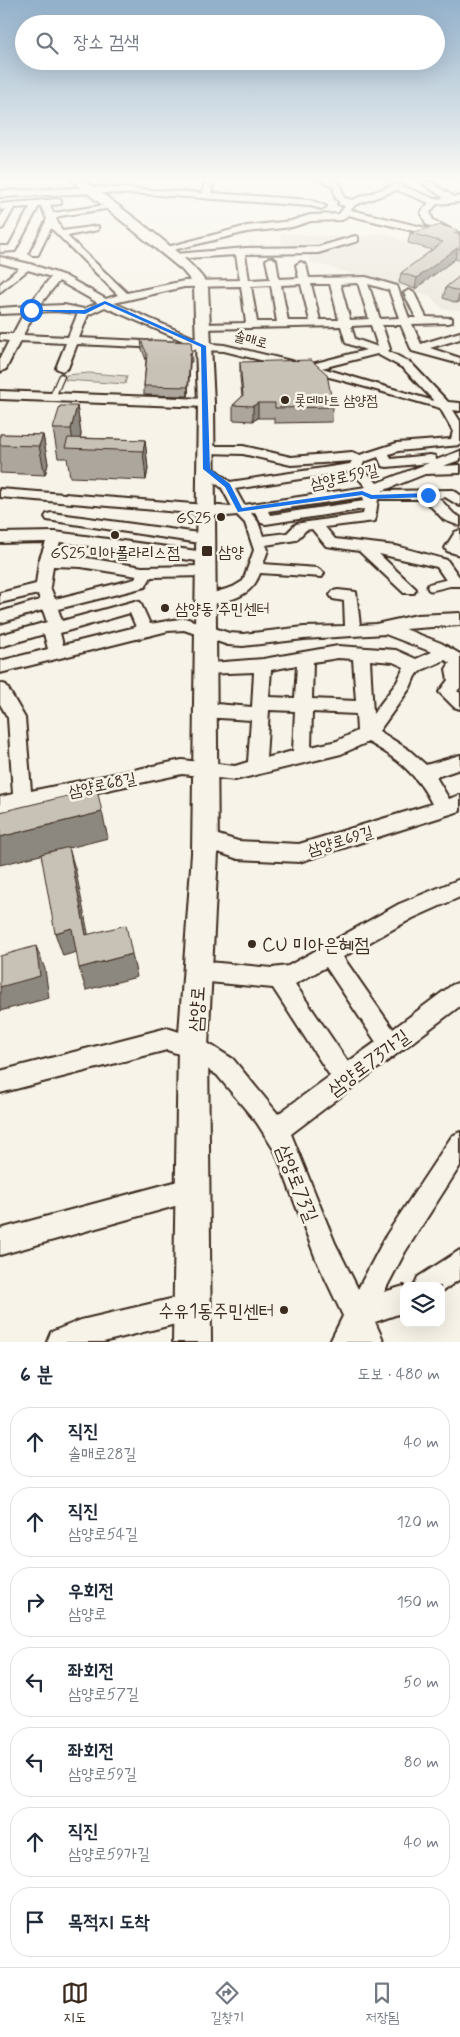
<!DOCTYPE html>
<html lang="ko">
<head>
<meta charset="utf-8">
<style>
  body { margin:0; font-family:Mynerve,"Poor Story",sans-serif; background:#f6f6f7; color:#1f2937 }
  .controls { position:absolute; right:15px; bottom:15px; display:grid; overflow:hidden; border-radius:10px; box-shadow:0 5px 20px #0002 }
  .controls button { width:45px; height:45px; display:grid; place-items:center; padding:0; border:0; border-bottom:1px solid #e0e1e3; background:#fff; color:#1f2937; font:25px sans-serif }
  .stop { position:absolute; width:15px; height:15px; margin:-11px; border:4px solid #1a73e8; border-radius:50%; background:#fff }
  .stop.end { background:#1a73e8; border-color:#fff; box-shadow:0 1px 5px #0008 }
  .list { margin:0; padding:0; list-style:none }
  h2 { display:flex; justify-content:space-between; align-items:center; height:65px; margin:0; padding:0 20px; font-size:21px }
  h2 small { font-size:16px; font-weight:400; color:#747a83 }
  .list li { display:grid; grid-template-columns:32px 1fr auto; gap:15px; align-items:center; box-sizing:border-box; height:70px; margin:0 10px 10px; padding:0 10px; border:1px solid #e0e1e3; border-radius:20px }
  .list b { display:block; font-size:19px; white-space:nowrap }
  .list p { margin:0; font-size:16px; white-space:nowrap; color:#747a83 }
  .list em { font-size:16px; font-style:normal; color:#747a83 }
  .icon { flex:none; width:28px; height:28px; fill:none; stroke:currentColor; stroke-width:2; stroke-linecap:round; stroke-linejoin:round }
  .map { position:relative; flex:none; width:460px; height:1342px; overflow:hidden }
  .search { position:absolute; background:#fff; box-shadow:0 5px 20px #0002; left:15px; right:15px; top:15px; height:55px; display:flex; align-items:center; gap:12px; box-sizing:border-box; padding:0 18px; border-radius:28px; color:#747a83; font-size:19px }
  .sheet { height:625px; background:#fff }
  nav { display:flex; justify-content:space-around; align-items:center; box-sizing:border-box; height:70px; border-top:1px solid #e0e1e3; background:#fff; font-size:14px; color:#747a83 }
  nav a { display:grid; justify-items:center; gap:2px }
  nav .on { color:#3b2a1e }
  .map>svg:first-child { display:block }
</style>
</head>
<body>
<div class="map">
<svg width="460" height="1342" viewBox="0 0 460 1342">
  <rect width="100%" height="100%" fill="#f7f3e8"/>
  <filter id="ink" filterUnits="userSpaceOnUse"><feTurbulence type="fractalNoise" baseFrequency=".02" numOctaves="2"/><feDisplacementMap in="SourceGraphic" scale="10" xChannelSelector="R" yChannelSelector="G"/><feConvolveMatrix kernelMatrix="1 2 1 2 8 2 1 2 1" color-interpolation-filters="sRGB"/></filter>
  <g filter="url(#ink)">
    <!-- built -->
    <path fill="#e9e4d9" d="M280 233 356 238 384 233 408 243 460 242V310L443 309 429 295 311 262 308 251 282 243Z"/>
    <!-- green -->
    <path fill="#dbd6cb" stroke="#8b8074" d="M89 373 127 376 125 384 65 380 66 375Z"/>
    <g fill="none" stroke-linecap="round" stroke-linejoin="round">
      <defs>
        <path id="lane-far1" d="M52 398 61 377"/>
        <path id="lane" d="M431 587 460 580"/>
        <g id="street">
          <path d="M207 178H215L211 193 310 200 326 206 322 209 310 206 145 194 100 193 0 197V191L100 187 202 193Z"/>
          <path d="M316 178 335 180 341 186 344 198 352 200 397 184 435 199 444 198 422 183 429 181 454 197 460 196V202L437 204 430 212 433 220 460 234V241L439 231 426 234 348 215 342 220 311 221 292 227 247 232 165 252 160 249 247 226 291 221 310 215 339 214 345 206 338 204 340 202 336 199 333 186ZM397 190 429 203 421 212 426 224 432 227 426 228 351 210 355 205Z"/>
          <path d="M58 199 61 200V204L50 205 53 213 112 204V208L60 216 56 219 62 231 98 226V230L67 236 127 293 184 281 240 280 236 255 172 259 170 257 175 254 246 248 318 247 355 236 358 237V241L318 253 245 254 249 280 270 279 266 260 271 257 276 260 279 279 299 278 296 265 301 262 306 265 309 278 366 277 397 286 409 318H416L404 293 409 290 414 293 426 317 452 318V322L448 323 412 324 421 344 460 332V339L430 348 460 358V364L412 351 401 325H382L390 349 388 351 411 363 448 402 460 403V411L453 410 460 421V445L398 451 389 454 391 459 430 455 435 456 436 460 460 451V460L443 466 460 465V473L425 474 382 491 453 490 460 495V506L445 497 439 498 454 514 460 517V526L444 520 424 499H378L375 521 325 527 335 539 396 546 447 560 460 578V586H450L437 567 379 554 416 589 414 593H404L359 551 326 546 312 529 306 530 296 540 266 545 268 550 263 564 317 568 324 573 322 577 260 573C251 599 228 600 205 606L200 605 197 601 200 597 233 587 243 581 254 550 245 523 237 515 227 516 0 497V489L232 507 222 488 201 472 200 469 201 466H211L230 482 350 464 352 461 291 465 243 454 206 453 200 449 202 446H243L291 457 352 452 360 455 397 443 451 439 453 431 440 408 337 379 224 351 77 344 68 368 62 371 56 368 66 343 20 341 6 369 0 372V358L9 341 0 340V334H13L24 313 0 314V308L28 306 51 277 28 270 0 292V284L19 268 0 263V257L30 264 65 276 106 299 118 295 51 228 38 255H32L30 253 47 219 41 206H39L15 251 0 252V246H9L30 207 14 208 3 228 0 229V218L5 209 0 210V204ZM59 281 98 303 84 309 64 305 39 306ZM358 283 369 319 350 320 340 284ZM301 284 310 321H288L281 285ZM311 284H330L339 320H320ZM368 284 389 290 399 318 380 319ZM271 285 277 322H257L251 286ZM241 286 246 323 203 324 199 325V329L341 326 346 343 366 350 308 365 224 345 199 343V340L114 303 184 287ZM105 307 107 308 188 343 79 338 88 315ZM54 311 78 313 68 337 23 335 35 312ZM371 325 378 347 355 339 351 326ZM377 354 403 368 434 401 322 368ZM378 457 382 466 387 467 429 463 377 483 362 467 364 462ZM352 471 366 487 244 505 235 489ZM363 497 364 501 270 515 268 511ZM364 509 363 514 301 523 296 524 287 533 263 536 258 522 251 513 255 512 261 523 266 524Z"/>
          <path d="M0 391 206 399 212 403 206 407 0 399Z"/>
          <path d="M52 513 206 534 213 539 206 544 47 520 45 517 47 514Z"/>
          <path d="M460 530V555L447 551 445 548 455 532Z"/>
          <path d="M55 532 205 552 212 557 205 562 60 542 55 556 81 557 142 567 205 566 212 571 205 576 151 577 145 587 58 609 62 621 135 601 140 602 150 624 185 618 229 633 243 634 304 627 345 626 344 601 333 599 330 595 333 591 338 590 356 592 360 625 376 624 417 615 460 613V625L405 629 441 643 460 654V688L457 691 460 693V709L454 707 439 692 448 680 446 669 450 663 445 660 422 670 415 676 410 688 379 731 409 750 426 765 460 755V769L436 777 449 799 460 795V811L299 862 238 859 198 845 196 839 198 833 205 831 238 841 299 844 432 804C418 775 396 757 368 742L341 754 235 780 182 774 0 813V797L13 794 8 718 0 704V683L6 685 25 718 31 791 182 760 235 766 248 762 251 720 204 717 198 715 196 710 198 705 204 703 252 707 254 672 205 674 199 672 197 668 199 664 263 659 338 646 396 650 416 659 432 652 385 634 304 639 243 646 228 645 184 630 168 631 0 673V661L48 649 44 634 0 647V635L47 622 43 610 0 623V612L40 600 38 594 0 603V593L36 584 39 561 46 542 0 543V533ZM53 566 81 567 137 576 135 579 55 599 50 587ZM130 613 136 627 63 645 60 633ZM338 658 353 659 356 701 312 699 313 662ZM370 660 393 662 404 667 397 682 373 714ZM297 665 295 698 269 697 271 670ZM269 710 295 711 293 751 266 758ZM312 712 356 714 357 731 337 741 311 747Z"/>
          <path d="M460 879V897L413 918 343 957 393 1029 452 985 460 982V1006L291 1134 335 1243 358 1289 387 1234 452 1136 460 1132V1166L405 1252 384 1292 404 1286V1312L375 1322 384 1342H330L343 1316 316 1259 276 1153 257 1123 217 1075 188 1057 167 1050 0 1093V1071L167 1028 201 1039 233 1059 278 1114 330 1076 273 988 198 981 191 978 187 971 191 964 198 961 272 968 288 966 399 904ZM326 967 376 1042 348 1062 295 984Z"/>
          <path d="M193 1177 202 1180 205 1189 202 1198 193 1201 0 1255V1229Z"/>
          <path d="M460 1250V1279L441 1292V1286H414L418 1277Z"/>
          <path d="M192 1294 201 1298 205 1307 201 1316 192 1320 103 1342H47L51 1332 81 1320Z"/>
        </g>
        <path id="secondary" d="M69 178H82C105 197 204 265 208 288L214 403 218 853 208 1047 211 1342H173L178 1047 192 853 198 403 194 288 193 283 182 270Z"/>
      </defs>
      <!-- lane-far1 casing -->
      <use href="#lane-far1" stroke="#3b2a1e" stroke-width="8"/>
      <!-- lane casing -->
      <use href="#lane" stroke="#3b2a1e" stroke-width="11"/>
      <!-- street casing -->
      <use href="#street" stroke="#3b2a1e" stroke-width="4"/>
      <!-- secondary casing -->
      <use href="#secondary" stroke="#3b2a1e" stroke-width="4"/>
      <!-- lane-far1 -->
      <use href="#lane-far1" stroke="#f7f3e8" stroke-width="5.5"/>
      <!-- lane -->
      <use href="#lane" stroke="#f7f3e8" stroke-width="7"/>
      <!-- street -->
      <use href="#street" fill="#f7f3e8" fill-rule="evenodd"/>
      <!-- secondary -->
      <use href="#secondary" fill="#f7f3e8" fill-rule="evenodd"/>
    </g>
    <!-- wall -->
    <g fill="#aca69d" stroke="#3b2a1e">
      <path d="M410 233 456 234 460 235V261L455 259 415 289 399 283 401 273 432 250 408 243Z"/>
      <path d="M460 276V301L457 303 443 298 446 287Z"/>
      <path d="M141 340 191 342 192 362H190L188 396 144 395V386L146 360 142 349Z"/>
      <path d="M240 362 333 407 332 422 274 423V418H258L253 421 233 420V405L242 397 240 377Z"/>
      <path d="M77 406 81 434 80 438 145 440 148 469 146 480 70 477 67 458H58L53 429Z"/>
      <path d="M0 434 43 435 48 464 45 475 0 473Z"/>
    </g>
    <!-- shaded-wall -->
    <g fill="#8c877f" stroke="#3b2a1e">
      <path d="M457 248 455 259 415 289 417 278Z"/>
      <path d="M460 291V301L457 303Z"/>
      <path d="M190 353V362L188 396V387Z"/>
      <path d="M258 403V418L253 421V406Z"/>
      <path d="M77 406 81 434 78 448H74L71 429Z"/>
      <path d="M43 435 48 464 45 475 39 446Z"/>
      <path d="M145 440 148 469 146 480 143 451Z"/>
      <path d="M102 812 108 838 69 848 76 872 93 958 86 935 69 848 0 865V837Z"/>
      <path d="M72 928 80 951 63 956 55 933Z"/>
      <path d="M36 946 45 969 49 998 0 1011V987Z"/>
      <path d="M132 954 137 977 86 990 79 968Z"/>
    </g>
    <!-- building -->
    <g fill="#c8c1b6" stroke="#3b2a1e">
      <path d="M441 225 457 230 454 233 460 235V249L457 248 417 278 401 273 443 242 410 233Z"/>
      <path d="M460 276V292L446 287Z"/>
      <path d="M141 340 191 342 192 353H190L188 387 144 386 147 354Z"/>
      <path d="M311 360 327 374 333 407 275 408V403H258L253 406 233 405 243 396 240 362Z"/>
      <path d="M60 406H77L71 429H53Z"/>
      <path d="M0 434 43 435 39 446 0 445Z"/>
      <path d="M68 438 145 440 143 451 65 448Z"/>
      <path d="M97 789 102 812 0 837V812Z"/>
      <path d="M69 847 86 935 126 925 132 954 79 968 72 928 55 933 41 854Z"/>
      <path d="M36 946 40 976 0 987V956Z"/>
    </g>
  </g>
  <!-- sky -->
  <linearGradient id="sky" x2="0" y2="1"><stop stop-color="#93b1cb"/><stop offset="0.49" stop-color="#fbfaf5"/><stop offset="1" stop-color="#fbfaf5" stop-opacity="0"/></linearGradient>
  <rect width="460" height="366" fill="url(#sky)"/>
  <!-- route -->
  <path fill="#1a73e8" d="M105 301 206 346 210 469 230 484 242 508 362 491 372 495 428 493 432 495 428 497 371 499 362 495 238 512 225 487 203 469 201 347 105 304 85 314 28 310H84Z"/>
  <!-- markers -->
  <g fill="#3b2a1e" stroke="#f7f3e8" stroke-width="2">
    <circle cx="285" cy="400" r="5"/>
    <circle cx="221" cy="517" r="5"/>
    <circle cx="115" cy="535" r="5"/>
    <rect x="201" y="545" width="12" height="12" rx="2.5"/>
    <circle cx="165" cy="608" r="5"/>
    <circle cx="252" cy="944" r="5"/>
    <circle cx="284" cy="1310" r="5"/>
  </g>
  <g text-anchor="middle" stroke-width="5" stroke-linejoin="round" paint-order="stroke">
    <!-- far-street labels -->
    <g font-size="14" fill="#3b2a1e" stroke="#f7f3e8">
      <text transform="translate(251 339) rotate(15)" y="5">솔매로</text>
    </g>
    <!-- far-poi labels -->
    <g font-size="14" fill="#3b2a1e" stroke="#f7f3e8" text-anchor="start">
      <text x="295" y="405">롯데마트 삼양점</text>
    </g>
    <!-- street labels -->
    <g font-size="16" fill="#3b2a1e" stroke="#f7f3e8">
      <text transform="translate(344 476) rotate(-13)" y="6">삼양로59길</text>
      <text transform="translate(102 784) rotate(-12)" y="6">삼양로68길</text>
      <text transform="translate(340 840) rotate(-17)" y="6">삼양로69길</text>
    </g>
    <!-- poi labels -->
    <g font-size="16" fill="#3b2a1e" stroke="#f7f3e8" text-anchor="start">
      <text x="211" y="523" text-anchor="end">GS25</text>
      <text x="218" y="557">삼양</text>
      <text x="115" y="558" text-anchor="middle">GS25 미아폴라리스점</text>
      <text x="175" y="614">삼양동 주민센터</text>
    </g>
    <!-- near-poi labels -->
    <g font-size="19" fill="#3b2a1e" stroke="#f7f3e8" text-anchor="start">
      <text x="262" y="951">CU 미아은혜점</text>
      <text x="274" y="1317" text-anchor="end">수유1동주민센터</text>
    </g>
    <!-- near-street labels -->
    <g font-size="19" fill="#3b2a1e" stroke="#f7f3e8">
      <text transform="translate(196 1009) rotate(-87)" y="7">삼양로</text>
      <text transform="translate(368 1062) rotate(-37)" y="7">삼양로73가길</text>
      <text transform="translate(298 1183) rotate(68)" y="7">삼양로73길</text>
    </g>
  </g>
</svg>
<div class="controls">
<button><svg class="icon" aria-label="layers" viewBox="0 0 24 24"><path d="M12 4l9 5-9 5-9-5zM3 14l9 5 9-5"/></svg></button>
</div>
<div class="stop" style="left:31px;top:310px"></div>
<div class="stop end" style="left:428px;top:495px"></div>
<div class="search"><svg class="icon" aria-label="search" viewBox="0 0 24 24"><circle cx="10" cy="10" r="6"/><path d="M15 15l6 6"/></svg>장소 검색</div>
</div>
<section class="sheet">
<h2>6 분<small>도보 · 480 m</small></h2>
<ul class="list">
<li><svg class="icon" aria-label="ahead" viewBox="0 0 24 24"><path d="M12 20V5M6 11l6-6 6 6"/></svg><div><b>직진</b><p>솔매로28길</p></div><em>40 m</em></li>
<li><svg class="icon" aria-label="ahead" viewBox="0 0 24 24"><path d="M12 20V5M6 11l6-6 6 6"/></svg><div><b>직진</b><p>삼양로54길</p></div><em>120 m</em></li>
<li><svg class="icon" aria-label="right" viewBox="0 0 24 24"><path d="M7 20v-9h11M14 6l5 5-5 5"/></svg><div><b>우회전</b><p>삼양로</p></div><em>150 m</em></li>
<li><svg class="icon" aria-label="left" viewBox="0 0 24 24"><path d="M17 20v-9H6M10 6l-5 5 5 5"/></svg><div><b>좌회전</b><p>삼양로57길</p></div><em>50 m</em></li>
<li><svg class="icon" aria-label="left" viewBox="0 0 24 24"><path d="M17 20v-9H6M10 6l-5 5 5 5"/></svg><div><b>좌회전</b><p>삼양로59길</p></div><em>80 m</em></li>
<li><svg class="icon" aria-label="ahead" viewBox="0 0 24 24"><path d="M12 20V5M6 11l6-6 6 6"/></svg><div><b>직진</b><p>삼양로59가길</p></div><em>40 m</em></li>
<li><svg class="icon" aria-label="arrive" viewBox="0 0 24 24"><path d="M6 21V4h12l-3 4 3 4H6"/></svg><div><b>목적지 도착</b></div></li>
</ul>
</section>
<nav>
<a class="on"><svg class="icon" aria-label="map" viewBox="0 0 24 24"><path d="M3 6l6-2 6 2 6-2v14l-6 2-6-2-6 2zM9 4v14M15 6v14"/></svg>지도</a>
<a><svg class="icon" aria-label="directions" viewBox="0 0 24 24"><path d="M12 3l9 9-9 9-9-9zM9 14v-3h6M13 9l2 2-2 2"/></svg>길찾기</a>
<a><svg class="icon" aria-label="saved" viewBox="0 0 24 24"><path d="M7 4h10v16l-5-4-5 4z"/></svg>저장됨</a>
</nav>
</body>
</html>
